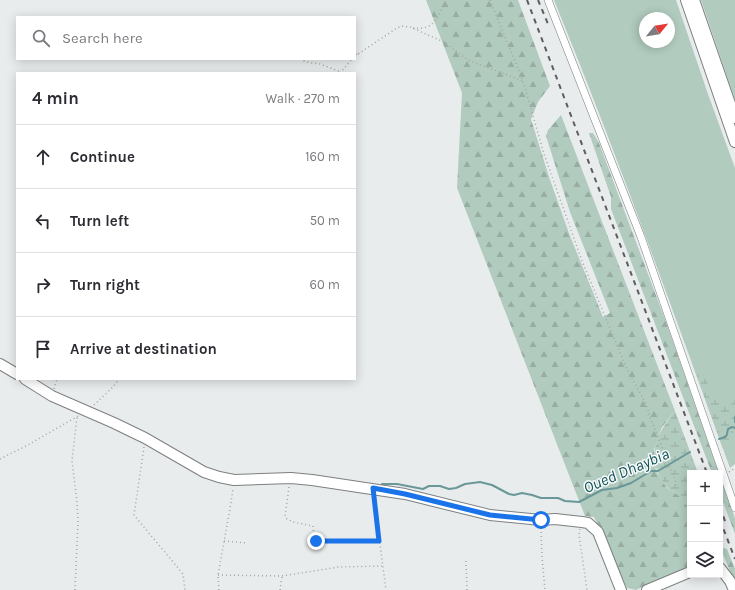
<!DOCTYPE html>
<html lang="en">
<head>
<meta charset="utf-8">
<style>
  body { margin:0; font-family:Karla,sans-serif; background:#f2f2f3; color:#2b2b33 }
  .controls { position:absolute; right:12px; bottom:12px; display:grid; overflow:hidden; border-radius:0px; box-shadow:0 2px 10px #0003 }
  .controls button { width:36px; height:36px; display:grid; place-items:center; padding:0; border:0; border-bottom:1px solid #e1e1e2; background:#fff; color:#2b2b33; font:20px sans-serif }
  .compass { position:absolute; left:639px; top:12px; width:36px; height:36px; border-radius:50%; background:#fff; box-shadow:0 2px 10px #0003; rotate:60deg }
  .stop { position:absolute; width:12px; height:12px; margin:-9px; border:3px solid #1a73e8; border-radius:50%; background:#fff }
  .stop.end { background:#1a73e8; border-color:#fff; box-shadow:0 1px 4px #0008 }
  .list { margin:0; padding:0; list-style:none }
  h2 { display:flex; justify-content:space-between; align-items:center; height:52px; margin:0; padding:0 16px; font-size:17px }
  h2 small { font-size:13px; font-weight:400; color:#7c7c81 }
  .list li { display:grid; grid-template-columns:26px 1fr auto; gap:12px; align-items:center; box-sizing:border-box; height:64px; padding:0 16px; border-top:1px solid #e1e1e2 }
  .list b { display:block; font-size:15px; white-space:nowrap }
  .list em { font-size:13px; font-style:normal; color:#7c7c81 }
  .icon { flex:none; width:22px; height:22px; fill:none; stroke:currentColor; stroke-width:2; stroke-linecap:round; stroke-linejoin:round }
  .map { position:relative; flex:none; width:735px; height:590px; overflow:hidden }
  .search { position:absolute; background:#fff; box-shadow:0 2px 10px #0003; left:16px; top:16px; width:340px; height:44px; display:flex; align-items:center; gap:10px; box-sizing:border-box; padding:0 14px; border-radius:0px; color:#7c7c81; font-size:15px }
  .panel { position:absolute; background:#fff; box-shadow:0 2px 10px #0003; left:16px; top:72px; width:340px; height:308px; border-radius:0px }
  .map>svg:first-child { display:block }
</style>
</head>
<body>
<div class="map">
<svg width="735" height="590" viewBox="0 0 735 590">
  <defs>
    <pattern id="forest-firs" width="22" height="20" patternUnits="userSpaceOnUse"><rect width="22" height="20" fill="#b1cbbe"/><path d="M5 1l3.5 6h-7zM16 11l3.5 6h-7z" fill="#97ada2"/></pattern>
    <pattern id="wetland-marsh" width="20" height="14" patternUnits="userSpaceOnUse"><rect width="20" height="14" fill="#b1cbbe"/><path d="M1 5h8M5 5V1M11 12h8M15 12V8" fill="none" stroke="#97ada2"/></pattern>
  </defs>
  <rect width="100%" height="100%" fill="#e9eced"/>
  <!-- green -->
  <g fill="#b1cbbe" fill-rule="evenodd">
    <path d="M554 0H676L709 97 735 168V464L730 468C673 311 617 154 554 0ZM645 18H669V42H645Z"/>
    <path d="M701 0H735V100Z"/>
  </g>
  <!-- forest -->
  <g fill="url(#forest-firs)">
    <path d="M426 0H518L550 86 538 102 531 119 549 177 570 236 603 317 610 313 570 212 546 136 548 130 561 115 675 411 662 427 654 449 656 471 667 488 680 496 690 510V566L636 590 627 588 594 517 585 516 457 188 462 93Z"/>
    <path d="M589 133H593L599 143 666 322 719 473H712L611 209V197Z"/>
    <path d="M720 475 735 518V534L720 494Z"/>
    <path d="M720 547 727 549 735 569V583L722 552 720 553Z"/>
  </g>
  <!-- wetland -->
  <g fill="url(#wetland-marsh)">
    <path d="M692 362 705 374 709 388 721 405 735 393C735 405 735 439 729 447 727 448 725 448 723 449Z"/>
    <path d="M675 411 698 473H690V510C686 505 683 499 678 495 674 492 669 490 666 486 645 458 655 436 675 411Z"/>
  </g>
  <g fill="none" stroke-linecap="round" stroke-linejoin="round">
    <!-- stream -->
    <g stroke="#6a9898" stroke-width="2">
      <path d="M735 417V422"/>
      <path d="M719 439C728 436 726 438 728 429L732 427 735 428"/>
      <path d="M382 484H397L423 489 429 486H440L449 489 456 488 465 484 480 482 492 485 509 494 514 495 522 493 532 495 541 498H558L565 501 579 502 602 490 617 488 631 483 651 471H658L690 452"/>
    </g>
    <defs>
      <path id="street" d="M548 0 641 237 735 508"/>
      <g id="secondary">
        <path d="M686 0 735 142"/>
        <path d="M694 0 735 118"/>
        <path d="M0 364 17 374"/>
        <path d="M25 379 52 396 114 423 145 438 204 472 219 477 234 480 291 478 312 480 405 494 490 515 541 520 555 519 582 522 588 523 598 532 621 590"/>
        <path d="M720 568 730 581 734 590"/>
        <path d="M647 590 690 572"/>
      </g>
    </defs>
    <!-- street casing -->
    <use href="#street" stroke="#7d7f81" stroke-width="8"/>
    <!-- secondary casing -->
    <use href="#secondary" stroke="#7d7f81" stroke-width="12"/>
    <!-- path -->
    <g stroke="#a2a4a5" stroke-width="1.5" stroke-dasharray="1 3" stroke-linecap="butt">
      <path d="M490 0 523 81 544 154 582 261 626 367 646 404 650 417 677 485"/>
      <path d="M410 27 444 42 468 60 523 81"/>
      <path d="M413 28C435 31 438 16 446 0"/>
      <path d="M355 50 357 55"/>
      <path d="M355 56 397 28 402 26 409 27"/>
      <path d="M300 59 306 62 320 64 341 72"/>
      <path d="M340 73 352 59"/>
      <path d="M54 389 57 379"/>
      <path d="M94 405 113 387 119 379"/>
      <path d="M144 447 134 515 183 574 185 590"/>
      <path d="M0 459 26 446 78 416"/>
      <path d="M729 472 735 468"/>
      <path d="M289 487 285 516 287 519 293 522 313 526 314 539 316 542 379 541"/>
      <path d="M374 499 386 590"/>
      <path d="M541 528 542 557 545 590"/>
      <path d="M580 529 579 535 587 590"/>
      <path d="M224 541 247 543"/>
      <path d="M466 561 467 590"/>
      <path d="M218 575 282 576 339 567 382 566"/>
      <path d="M75 590 78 521 77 502 72 461 77 417"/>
      <path d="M219 590 218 575 231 503 233 488"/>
      <path d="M280 590 282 576"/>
    </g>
    <!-- street -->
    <use href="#street" stroke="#fff" stroke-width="7"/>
    <!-- secondary -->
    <use href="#secondary" stroke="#fff" stroke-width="10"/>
    <!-- rail -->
    <g stroke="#5d5e5f" stroke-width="2" stroke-dasharray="5 5" stroke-linecap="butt">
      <path d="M527 0 707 473"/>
      <path d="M538 0 548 24"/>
      <path d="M720 507 726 524"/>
      <path d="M720 520 735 559"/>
    </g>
  </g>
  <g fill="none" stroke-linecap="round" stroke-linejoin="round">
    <!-- route -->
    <path stroke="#1a73e8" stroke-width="5" d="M316 541H379L373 488 405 494 490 515 541 520"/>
  </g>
  <g text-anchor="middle" stroke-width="3" stroke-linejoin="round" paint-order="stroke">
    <!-- water labels -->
    <g font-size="16" font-style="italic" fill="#135657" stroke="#f7f9fb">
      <text transform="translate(626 470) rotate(-23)" y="6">Oued Dhaybia</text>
    </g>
  </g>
</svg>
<div class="controls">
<button>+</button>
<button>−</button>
<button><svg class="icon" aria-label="layers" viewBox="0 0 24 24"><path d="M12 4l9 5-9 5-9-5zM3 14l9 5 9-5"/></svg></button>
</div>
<svg class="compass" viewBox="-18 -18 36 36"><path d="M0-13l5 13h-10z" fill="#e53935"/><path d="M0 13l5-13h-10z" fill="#7c7c81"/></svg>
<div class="stop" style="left:541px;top:520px"></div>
<div class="stop end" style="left:316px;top:541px"></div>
<div class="search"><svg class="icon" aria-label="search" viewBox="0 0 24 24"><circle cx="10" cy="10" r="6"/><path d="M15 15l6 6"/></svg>Search here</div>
<section class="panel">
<h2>4 min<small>Walk · 270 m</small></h2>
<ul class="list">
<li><svg class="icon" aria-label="ahead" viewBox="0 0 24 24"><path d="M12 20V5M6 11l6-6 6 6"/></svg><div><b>Continue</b></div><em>160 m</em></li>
<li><svg class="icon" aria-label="left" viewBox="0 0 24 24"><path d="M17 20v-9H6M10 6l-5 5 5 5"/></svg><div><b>Turn left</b></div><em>50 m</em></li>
<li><svg class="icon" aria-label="right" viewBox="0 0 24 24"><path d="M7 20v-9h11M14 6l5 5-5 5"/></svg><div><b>Turn right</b></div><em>60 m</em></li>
<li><svg class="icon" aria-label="arrive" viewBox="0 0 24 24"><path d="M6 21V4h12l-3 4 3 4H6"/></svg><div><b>Arrive at destination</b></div></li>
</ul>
</section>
</div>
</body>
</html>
